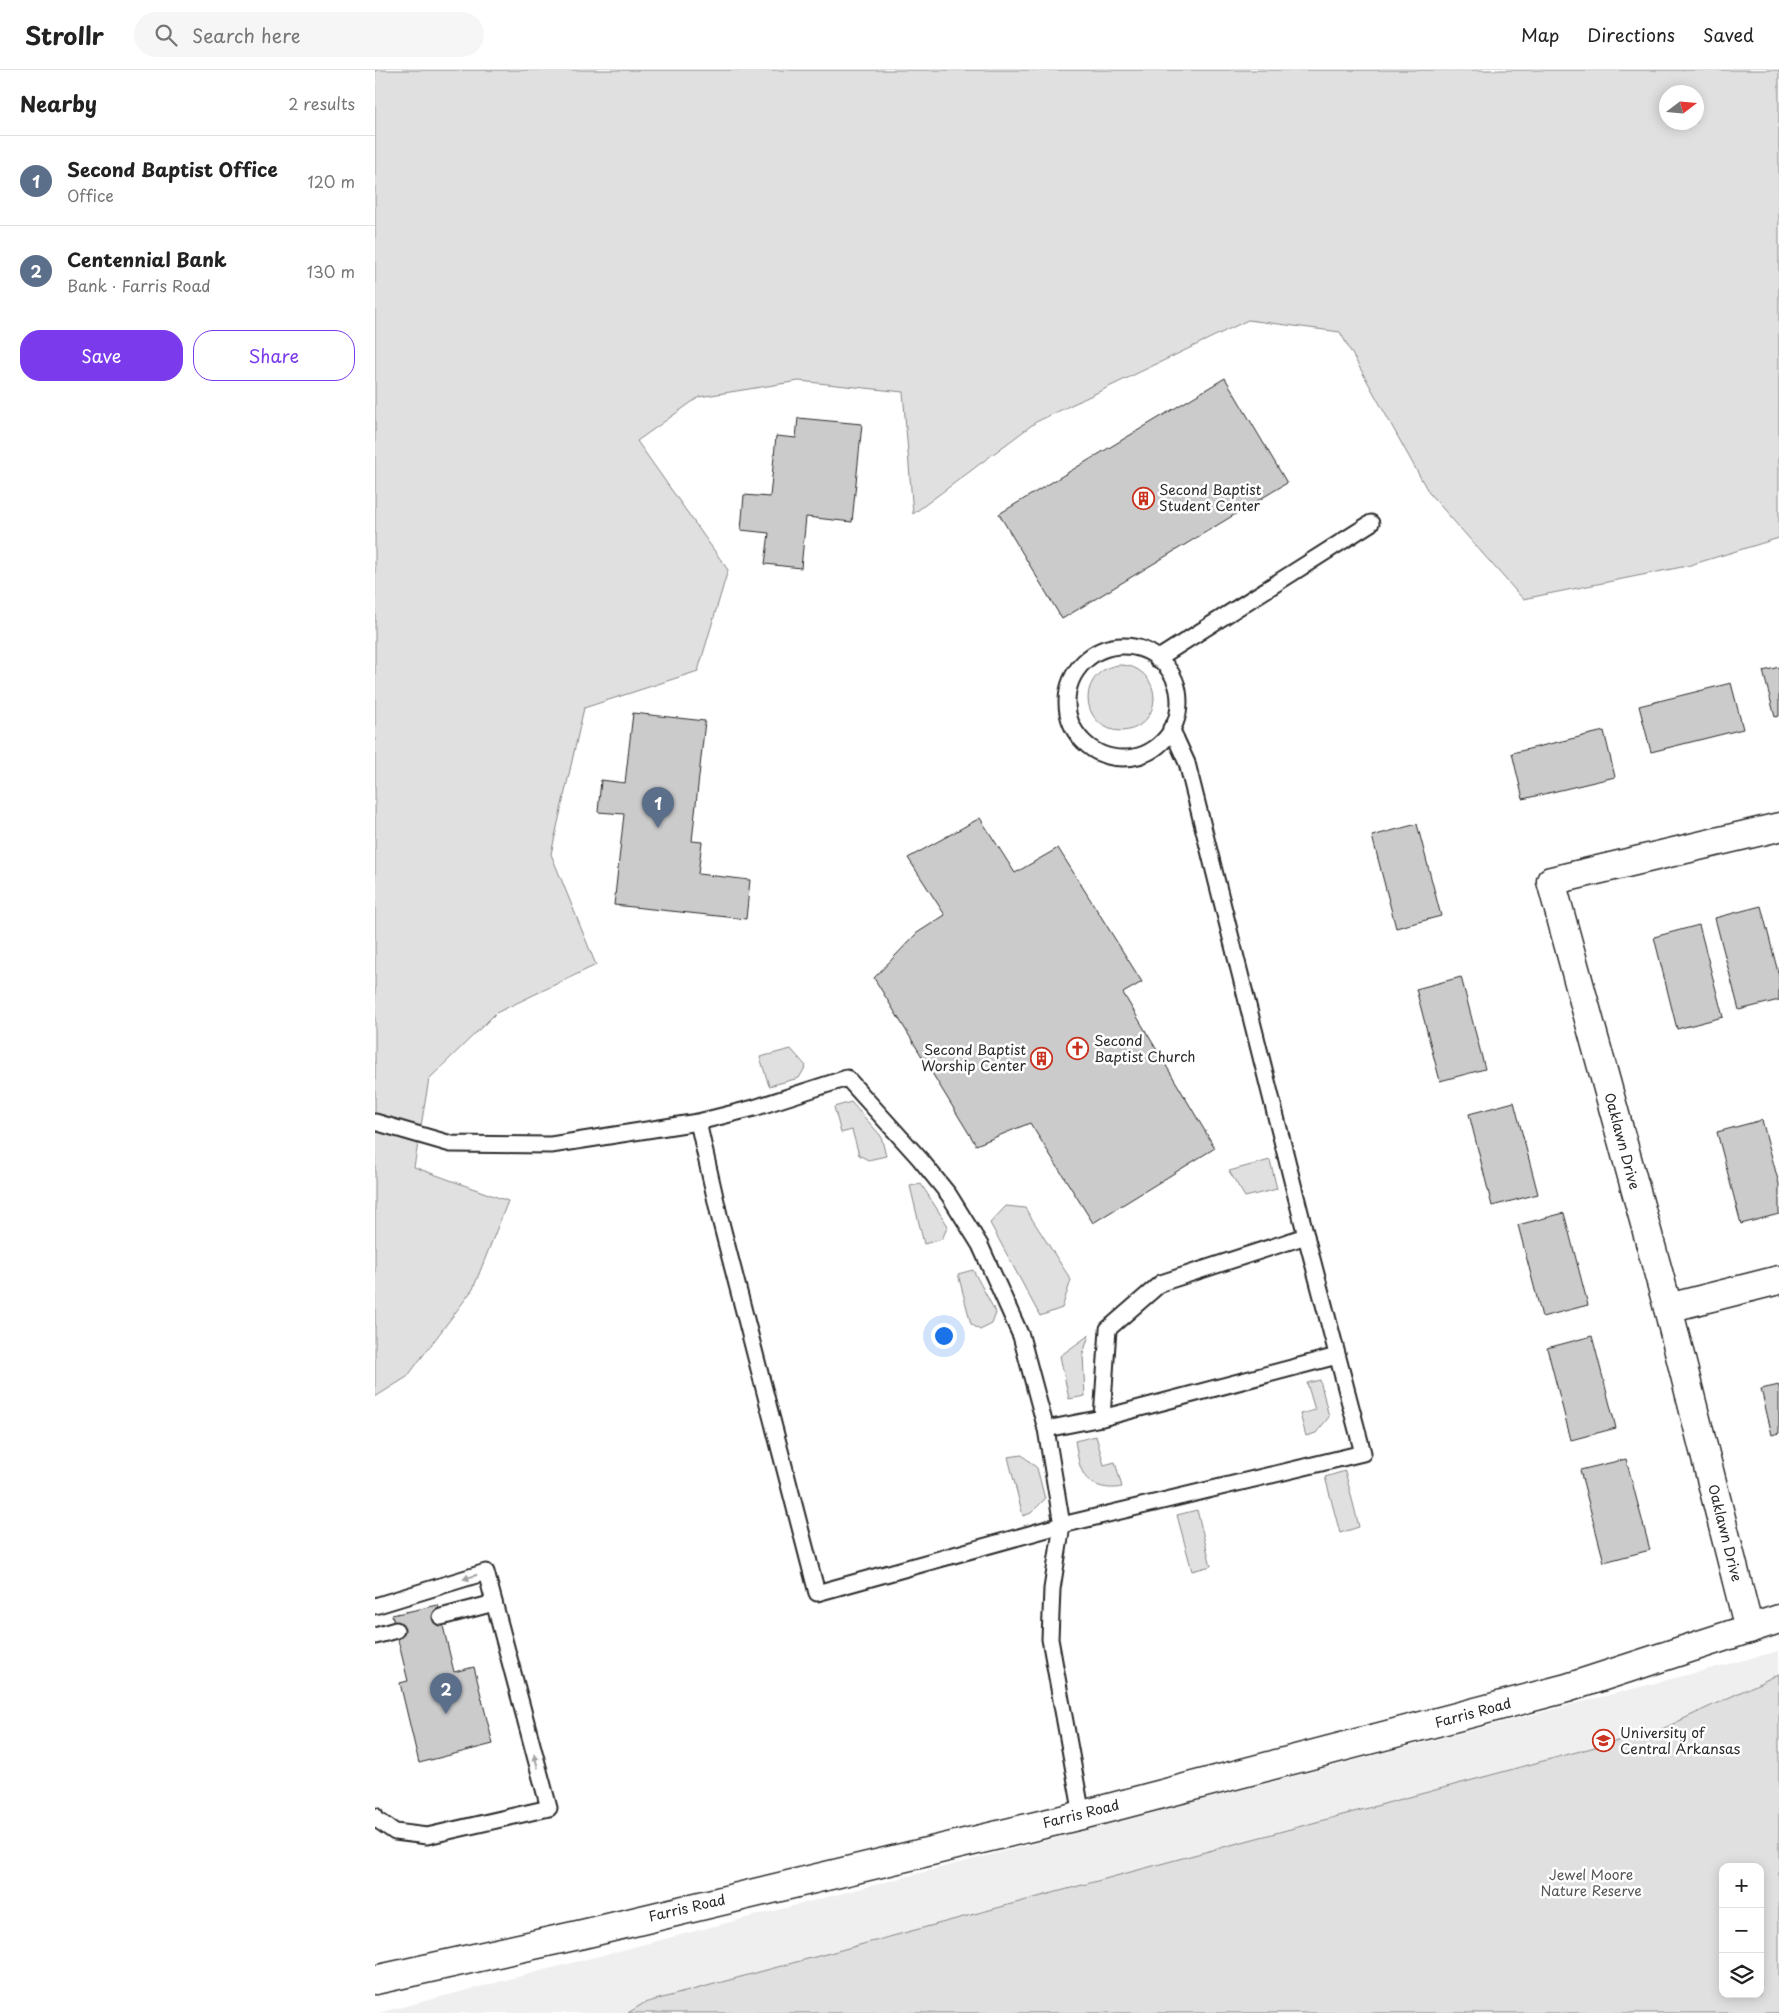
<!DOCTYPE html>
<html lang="en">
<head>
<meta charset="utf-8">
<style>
  body { margin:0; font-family:"Playpen Sans",sans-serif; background:#f6f6f6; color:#222 }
  .controls { position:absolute; right:15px; bottom:15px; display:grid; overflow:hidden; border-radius:10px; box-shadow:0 2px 12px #0003 }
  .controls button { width:45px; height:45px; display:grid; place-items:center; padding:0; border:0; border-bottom:1px solid #e0e0e0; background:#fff; color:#222; font:25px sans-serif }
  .compass { position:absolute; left:1284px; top:15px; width:45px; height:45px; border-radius:50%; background:#fff; box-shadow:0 2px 12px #0003; rotate:74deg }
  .you { position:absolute; left:568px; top:1265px; width:18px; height:18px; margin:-12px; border:4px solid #fff; border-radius:50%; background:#1a73e8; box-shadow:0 0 0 8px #1a73e833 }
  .badge { display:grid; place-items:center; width:32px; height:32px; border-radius:50%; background:#7c3aed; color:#fff; font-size:16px; font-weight:700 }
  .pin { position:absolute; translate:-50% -41px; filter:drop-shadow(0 1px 2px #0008) }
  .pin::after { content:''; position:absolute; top:26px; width:18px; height:15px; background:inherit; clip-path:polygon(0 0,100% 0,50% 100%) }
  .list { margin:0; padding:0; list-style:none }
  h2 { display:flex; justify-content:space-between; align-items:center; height:65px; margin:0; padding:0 20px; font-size:21px }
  h2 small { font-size:16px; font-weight:400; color:#767676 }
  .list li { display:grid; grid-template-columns:32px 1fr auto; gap:15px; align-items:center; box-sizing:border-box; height:90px; padding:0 20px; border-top:1px solid #e0e0e0 }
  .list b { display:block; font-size:19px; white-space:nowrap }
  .list p { margin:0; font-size:16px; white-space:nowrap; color:#767676 }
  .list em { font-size:16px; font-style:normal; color:#767676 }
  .actions { display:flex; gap:10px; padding:15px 20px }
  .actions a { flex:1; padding:11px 0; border:1px solid #7c3aed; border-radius:20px; text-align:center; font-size:18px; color:#7c3aed }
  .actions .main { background:#7c3aed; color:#fff }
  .icon { flex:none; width:28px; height:28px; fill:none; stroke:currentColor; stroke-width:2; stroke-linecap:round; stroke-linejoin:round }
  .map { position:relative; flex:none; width:1404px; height:1943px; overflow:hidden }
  header { display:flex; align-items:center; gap:30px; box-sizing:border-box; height:70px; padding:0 25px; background:#fff; border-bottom:1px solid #e0e0e0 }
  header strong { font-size:24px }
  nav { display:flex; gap:28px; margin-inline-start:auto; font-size:18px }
  .search { width:350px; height:45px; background:#f6f6f6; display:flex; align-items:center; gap:12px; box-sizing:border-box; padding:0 18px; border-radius:28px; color:#767676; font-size:19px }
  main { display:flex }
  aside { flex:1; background:#fff }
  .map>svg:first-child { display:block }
</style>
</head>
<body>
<header>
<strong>Strollr</strong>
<div class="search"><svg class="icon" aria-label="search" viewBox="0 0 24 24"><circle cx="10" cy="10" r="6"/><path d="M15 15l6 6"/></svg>Search here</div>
<nav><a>Map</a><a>Directions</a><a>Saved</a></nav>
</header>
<main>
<aside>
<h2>Nearby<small>2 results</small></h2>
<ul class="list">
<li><span class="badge" style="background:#5c6f8a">1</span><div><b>Second Baptist Office</b><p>Office</p></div><em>120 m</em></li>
<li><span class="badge" style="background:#5c6f8a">2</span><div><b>Centennial Bank</b><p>Bank · Farris Road</p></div><em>130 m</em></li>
</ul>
<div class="actions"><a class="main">Save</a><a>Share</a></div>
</aside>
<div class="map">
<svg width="1404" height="1943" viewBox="0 0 1404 1943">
  <rect width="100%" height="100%" fill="#fff"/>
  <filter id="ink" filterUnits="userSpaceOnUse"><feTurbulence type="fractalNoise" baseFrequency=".02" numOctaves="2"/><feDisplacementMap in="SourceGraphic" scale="10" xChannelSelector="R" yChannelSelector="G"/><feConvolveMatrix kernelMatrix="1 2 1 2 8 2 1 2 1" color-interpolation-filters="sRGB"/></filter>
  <g filter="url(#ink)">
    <!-- built -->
    <path fill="#efefef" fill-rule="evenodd" d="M1404 1581V1943H3L19 1939ZM1348 1797H1385V1924H1348Z"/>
    <!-- green -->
    <g fill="#e0e0e0" stroke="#868686" fill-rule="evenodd">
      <path d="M0 0H1404V468L1312 496 1148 529 1054 423 965 262 873 250 661 352 538 444 528 322 424 311 324 327 262 371 353 500 323 601 209 638 176 784 221 895 121 943 54 1009 39 1097 133 1131 98 1219 32 1307 0 1327ZM1292 22H1322V52H1292Z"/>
      <circle cx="746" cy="628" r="33"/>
      <path d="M416 979 431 996 424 1008 394 1016 385 987Z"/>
      <path d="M476 1032 506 1066 511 1086 493 1090 484 1085 477 1060 466 1063 459 1037Z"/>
      <path d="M895 1090 902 1119 870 1127 854 1101Z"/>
      <path d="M546 1114 573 1156 567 1169 549 1174 535 1116Z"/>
      <path d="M631 1136 650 1138 696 1210 687 1238 665 1246 615 1153Z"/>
      <path d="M598 1200 621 1243 617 1254 605 1260 596 1254 583 1204Z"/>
      <path d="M714 1265 708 1284 710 1326 694 1329 685 1286Z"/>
      <path d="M945 1310 954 1347 941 1363 931 1366 925 1344 940 1340 932 1313Z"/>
      <path d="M721 1366 729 1395 740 1392 747 1417C734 1420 715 1417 708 1403 703 1394 702 1381 700 1371Z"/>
      <path d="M647 1385 662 1398 670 1429 656 1443 648 1446 633 1387Z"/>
      <path d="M970 1401 984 1457 965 1463 950 1407Z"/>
      <path d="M822 1440 836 1496 817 1501 802 1445Z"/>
      <path d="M1404 1604V1943H253L269 1933 1287 1659ZM1348 1797H1385V1924H1348Z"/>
    </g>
    <!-- building -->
    <g fill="#cbcbcb" stroke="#2b2b2b">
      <path d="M850 308 912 413 687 549 624 444Z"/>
      <path d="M423 348 487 354 477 452 431 447 426 498 390 494 394 463 366 460 369 425 395 427 401 366 421 368Z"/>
      <path d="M1404 597V646L1400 647 1388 601Z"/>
      <path d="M1356 613 1368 659 1276 682 1264 636Z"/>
      <path d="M258 643 330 651 317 771 327 772 323 804 375 810 371 849 239 835 249 744 223 742 226 710 250 713Z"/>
      <path d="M1229 661 1240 707 1148 729 1137 683Z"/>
      <path d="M605 748 640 803 683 778 767 912 748 923 840 1078 718 1153 655 1053 601 1075 499 908 542 863 570 845 533 788Z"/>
      <path d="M1042 754 1066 846 1021 858 997 766Z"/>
      <path d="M1386 836 1404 906V930L1364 940 1340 848Z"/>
      <path d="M1324 855 1348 947 1302 959 1279 867Z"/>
      <path d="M1086 907 1110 999 1065 1011 1041 919Z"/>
      <path d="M1139 1032 1163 1124 1117 1136 1094 1044Z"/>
      <path d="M1387 1050 1404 1114V1144L1366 1154 1342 1062Z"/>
      <path d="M1189 1143 1213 1235 1167 1247 1143 1155Z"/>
      <path d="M1217 1266 1241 1358 1196 1370 1172 1278Z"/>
      <path d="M1404 1315V1363L1397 1365 1386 1319Z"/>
      <path d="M1251 1389 1275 1480 1229 1492 1205 1400Z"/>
      <path d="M63 1535 79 1602 99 1597 118 1674 44 1693 25 1613 33 1611 17 1545Z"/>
    </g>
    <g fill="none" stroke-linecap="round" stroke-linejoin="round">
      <defs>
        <g id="lane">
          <circle cx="748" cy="632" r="56"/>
          <path d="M782 589 996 453"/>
          <path d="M796 658 812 693 931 1166"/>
          <path d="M0 1052 76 1074 176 1075 323 1052 379 1038 472 1008 545 1089 574 1125 605 1175 646 1266 671 1359 727 1348 733 1259 786 1213 931 1166 988 1383 687 1455 442 1523 345 1149 323 1052"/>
          <path d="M727 1348 962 1286"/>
          <path d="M671 1359 687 1455 677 1519 675 1569 707 1745"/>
          <path d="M0 1536 111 1502 174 1738 52 1766 20 1762 1 1749 0 1746"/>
          <path d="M66 1547 119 1533"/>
          <path d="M0 1566 21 1560"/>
        </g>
        <g id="street">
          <path d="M1293 1238 1404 1210"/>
          <path d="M1374 1559 1293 1238 1176 811 1404 757"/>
        </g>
        <path id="secondary" d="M0 1910 208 1864 707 1745 1192 1618 1404 1549"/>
      </defs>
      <!-- lane casing -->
      <use href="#lane" stroke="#2b2b2b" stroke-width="19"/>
      <!-- street casing -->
      <use href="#street" stroke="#2b2b2b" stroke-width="31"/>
      <!-- secondary casing -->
      <use href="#secondary" stroke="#2b2b2b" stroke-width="31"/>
      <!-- lane -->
      <use href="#lane" stroke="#fff" stroke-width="15"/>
      <!-- street -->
      <use href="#street" stroke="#fff" stroke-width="28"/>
      <!-- secondary -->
      <use href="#secondary" stroke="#fff" stroke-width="28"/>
    </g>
    <!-- one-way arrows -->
    <defs><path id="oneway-solid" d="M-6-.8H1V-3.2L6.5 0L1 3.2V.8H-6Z" transform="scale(1.25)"/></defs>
    <g fill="#a0a0a0">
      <use href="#oneway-solid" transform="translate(95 1507) rotate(163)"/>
      <use href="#oneway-solid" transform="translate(161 1691) rotate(-105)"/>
    </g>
  </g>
  <!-- icons -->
  <defs>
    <symbol id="building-ring" viewBox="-11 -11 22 22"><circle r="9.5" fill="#fff" stroke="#c8321e" stroke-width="1.5"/><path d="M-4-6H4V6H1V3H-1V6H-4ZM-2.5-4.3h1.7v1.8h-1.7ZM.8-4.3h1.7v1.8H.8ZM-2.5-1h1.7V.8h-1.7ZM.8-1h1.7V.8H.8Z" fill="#c8321e"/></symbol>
    <symbol id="church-ring" viewBox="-11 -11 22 22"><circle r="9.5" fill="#fff" stroke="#c8321e" stroke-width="1.5"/><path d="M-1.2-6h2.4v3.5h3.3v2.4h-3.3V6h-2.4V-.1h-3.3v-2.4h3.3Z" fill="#c8321e"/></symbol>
    <symbol id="university-ring" viewBox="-11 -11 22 22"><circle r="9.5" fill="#fff" stroke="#c8321e" stroke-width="1.5"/><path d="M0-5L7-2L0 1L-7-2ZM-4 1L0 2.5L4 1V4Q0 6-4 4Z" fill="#c8321e"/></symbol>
  </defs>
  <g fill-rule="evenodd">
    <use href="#building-ring" x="756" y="416" width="25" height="25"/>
    <use href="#church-ring" x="690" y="966" width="25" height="25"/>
    <use href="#building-ring" x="654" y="976" width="25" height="25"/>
    <use href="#university-ring" x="1216" y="1658" width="25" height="25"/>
  </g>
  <g text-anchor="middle" stroke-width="5" stroke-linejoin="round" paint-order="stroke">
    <!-- poi labels -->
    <g font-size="14" fill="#2b2b2b" stroke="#fff" text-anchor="start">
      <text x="784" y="425">Second Baptist<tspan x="784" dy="16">Student Center</tspan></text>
      <text x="719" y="976">Second<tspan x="719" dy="16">Baptist Church</tspan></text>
      <text x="651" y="985" text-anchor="end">Second Baptist<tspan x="651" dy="16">Worship Center</tspan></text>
      <text x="1245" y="1668">University of<tspan x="1245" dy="16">Central Arkansas</tspan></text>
    </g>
    <!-- street labels -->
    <g font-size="14" fill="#2b2b2b" stroke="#fff">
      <text transform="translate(1247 1071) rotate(75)" y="5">Oaklawn Drive</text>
      <text transform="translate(1350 1463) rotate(76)" y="5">Oaklawn Drive</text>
      <text transform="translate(1098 1643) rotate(-15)" y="5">Farris Road</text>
      <text transform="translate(706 1744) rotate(-14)" y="5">Farris Road</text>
      <text transform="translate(312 1838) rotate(-13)" y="5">Farris Road</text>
    </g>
    <!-- park labels -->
    <g font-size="14" fill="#585858" stroke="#fff">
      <text x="1216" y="1810">Jewel Moore<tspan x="1216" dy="16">Nature Reserve</tspan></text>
    </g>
  </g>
</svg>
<div class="controls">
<button>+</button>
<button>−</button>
<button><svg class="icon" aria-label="layers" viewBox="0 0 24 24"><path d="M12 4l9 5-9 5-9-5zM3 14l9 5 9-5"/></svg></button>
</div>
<svg class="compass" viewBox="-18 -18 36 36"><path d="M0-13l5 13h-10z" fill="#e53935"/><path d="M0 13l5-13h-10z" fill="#767676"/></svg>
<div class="you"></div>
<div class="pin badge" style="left:283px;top:758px;background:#5c6f8a">1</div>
<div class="pin badge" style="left:71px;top:1644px;background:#5c6f8a">2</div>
</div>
</main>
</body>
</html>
